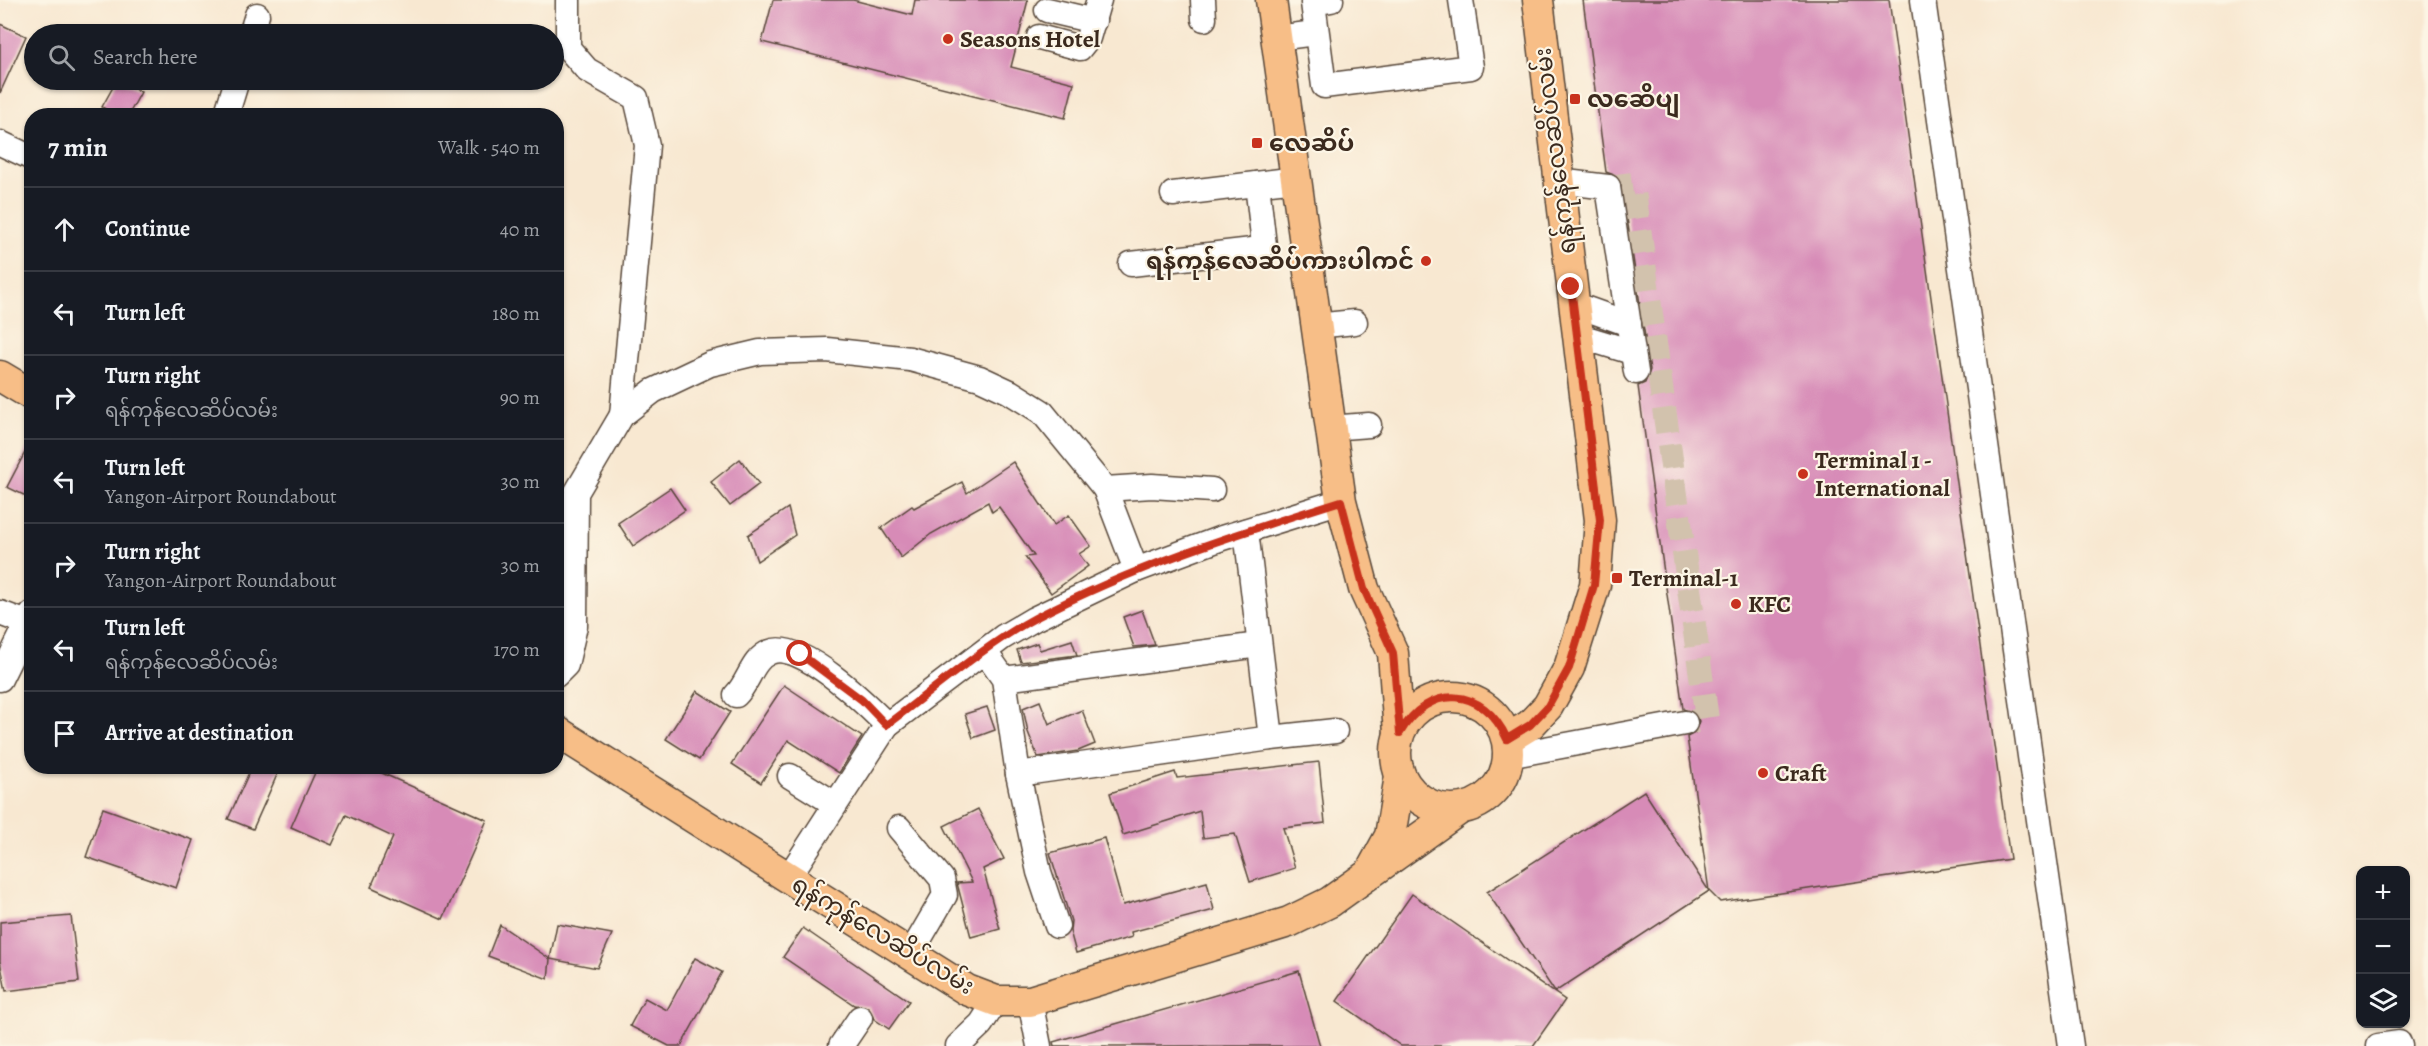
<!DOCTYPE html>
<html lang="en">
<head>
<meta charset="utf-8">
<style>
  body { margin:0; font-family:Alegreya,"Noto Sans Myanmar",serif; background:#20242c; color:#f1f3f6 }
  .controls { position:absolute; right:18px; bottom:18px; display:grid; overflow:hidden; border-radius:12px; box-shadow:0 2px 4px #0004 }
  .controls button { width:54px; height:54px; display:grid; place-items:center; padding:0; border:0; border-bottom:2px solid #363941; background:#171b24; color:#f1f3f6; font:30px sans-serif }
  .stop { position:absolute; width:18px; height:18px; margin:-14px; border:4px solid #c8321e; border-radius:50%; background:#fff }
  .stop.end { background:#c8321e; border-color:#fff; box-shadow:0 2px 6px #0008 }
  .list { margin:0; padding:0; list-style:none }
  h2 { display:flex; justify-content:space-between; align-items:center; height:78px; margin:0; padding:0 24px; font-size:26px }
  h2 small { font-size:20px; font-weight:400; color:#9ea1a6 }
  .list li { display:grid; grid-template-columns:39px 1fr auto; gap:18px; align-items:center; box-sizing:border-box; height:84px; padding:0 24px; border-top:2px solid #363941 }
  .list b { display:block; font-size:22px; white-space:nowrap }
  .list p { margin:0; font-size:20px; white-space:nowrap; color:#9ea1a6 }
  .list em { font-size:20px; font-style:normal; color:#9ea1a6 }
  .icon { flex:none; width:33px; height:33px; fill:none; stroke:currentColor; stroke-width:2; stroke-linecap:round; stroke-linejoin:round }
  .map { position:relative; flex:none; width:2428px; height:1046px; overflow:hidden }
  .search { position:absolute; background:#171b24; box-shadow:0 2px 4px #0004; left:24px; top:24px; width:540px; height:66px; display:flex; align-items:center; gap:15px; box-sizing:border-box; padding:0 21px; border-radius:33px; color:#9ea1a6; font-size:22px }
  .panel { position:absolute; background:#171b24; box-shadow:0 2px 4px #0004; left:24px; top:108px; width:540px; height:666px; border-radius:24px }
  .map>svg:first-child { display:block }
</style>
</head>
<body>
<div class="map">
<svg width="2428" height="1046" viewBox="0 0 2428 1046">
  <rect width="100%" height="100%" fill="#fcf5e5"/>
  <filter id="ink" filterUnits="userSpaceOnUse"><feTurbulence type="fractalNoise" baseFrequency=".0167" numOctaves="2"/><feDisplacementMap in="SourceGraphic" scale="12" xChannelSelector="R" yChannelSelector="G"/><feConvolveMatrix kernelMatrix="1 2 1 2 8 2 1 2 1" color-interpolation-filters="sRGB"/></filter>
  <filter id="wash" filterUnits="userSpaceOnUse"><feTurbulence type="fractalNoise" baseFrequency=".008" numOctaves="4" result="noise"/><feDisplacementMap in="SourceGraphic" scale="24" xChannelSelector="R" yChannelSelector="G"/><feGaussianBlur stdDeviation="1.35" result="paint"/><feColorMatrix in="noise" values="0 0 0 0 0 0 0 0 0 0 0 0 0 0 0 0 0 1.4 0 .05"/><feComposite in="paint" operator="in"/></filter>
  <g filter="url(#wash)">
    <rect width="100%" height="100%" fill="#f8e8d1"/>
    <g id="blocks">
      <!-- building -->
      <g fill="#d78bb7">
        <path d="M773 0H853L912 15 915 0H1028L1011 67 1074 83 1065 118 762 42Z"/>
        <path d="M1583 0H1889L2010 859 1720 902 1709 891 1687 737 1695 733 1699 721 1695 713 1683 709 1638 386 1645 383 1650 370 1622 185 1617 176 1606 172Z"/>
        <path d="M0 24 26 36 0 93Z"/>
        <path d="M117 80 141 92 128 116H117L102 107Z"/>
        <path d="M32 439V499L7 487Z"/>
        <path d="M740 459 759 484 730 506 711 482Z"/>
        <path d="M1013 462 1054 525 1069 515 1091 546 1079 554 1088 566 1051 593 1025 557 1034 556 999 507 992 512 988 502 931 534 901 558 881 528 912 506 914 508 962 482 967 493Z"/>
        <path d="M670 488 685 510 633 546 618 523Z"/>
        <path d="M788 508 795 535 757 561 748 535Z"/>
        <path d="M1142 610 1155 645 1134 647 1123 617Z"/>
        <path d="M1072 640 1077 655 1021 662 1017 650 1037 643 1040 650Z"/>
        <path d="M784 685 862 737 839 773 788 740 761 783 732 764Z"/>
        <path d="M697 691 730 712 699 760 666 739Z"/>
        <path d="M1040 701 1049 724 1082 710 1095 744 1078 751 1038 757 1028 732 1023 708Z"/>
        <path d="M987 707 995 730 973 738 965 714Z"/>
        <path d="M1319 762 1325 823 1283 828 1295 868 1250 882 1235 834 1203 838 1200 811 1123 835 1110 793 1175 772 1177 778Z"/>
        <path d="M252 766H281L253 829 228 819Z"/>
        <path d="M318 766H366L487 820 443 919 371 887 393 837 346 815 332 845 291 827Z"/>
        <path d="M1644 791 1709 891 1555 992 1487 892Z"/>
        <path d="M103 808 193 840 176 888 86 857Z"/>
        <path d="M978 809 1004 859 983 869 1000 929 971 937 957 883 972 882 944 826Z"/>
        <path d="M1104 838 1123 905 1207 882 1214 910 1131 932 1132 937 1076 953 1070 931 1071 921 1050 853Z"/>
        <path d="M1412 894 1565 1000 1533 1046H1401L1337 1001Z"/>
        <path d="M71 916 79 982 6 991 0 961V922Z"/>
        <path d="M557 924 612 934 597 968 550 959Z"/>
        <path d="M500 925 550 959 548 979 488 956Z"/>
        <path d="M803 928 909 1001 889 1029 874 1019 868 1007 854 1005 783 957Z"/>
        <path d="M695 958 722 972 681 1046H669L630 1026 645 998 667 1010Z"/>
        <path d="M1299 971 1320 1046H1054L1053 1042Z"/>
      </g>
    </g>
  </g>
  <g filter="url(#ink)">
    <use href="#blocks" fill-opacity="0" stroke="#574639" stroke-width="1.5"/>
    <g fill="none" stroke-linecap="round" stroke-linejoin="round">
      <!-- minor-tunnel -->
      <path stroke="#d2c2ad" stroke-width="24" stroke-dasharray="24 12" stroke-linecap="butt" d="M1608 187 1633 184 1707 719 1685 723"/>
      <defs>
        <g id="minor">
          <path d="M568 0V48L587 70 636 98 647 145 622 415"/>
          <path d="M1203 0 1204 19"/>
          <path d="M1331 0 1313 3 1324 86 1471 67 1461 0"/>
          <path d="M1923 0 2071 1046"/>
          <path d="M1047 10 1094 21"/>
          <path d="M251 34 257 15"/>
          <path d="M1039 37 1080 48 1088 38 1099 0"/>
          <path d="M1277 38 1315 33"/>
          <path d="M226 116 237 80"/>
          <path d="M0 143 32 158"/>
          <path d="M1558 181 1608 187"/>
          <path d="M1608 187 1636 372"/>
          <path d="M1173 194 1296 179"/>
          <path d="M1131 264 1261 249 1264 245 1257 184"/>
          <path d="M1573 304 1629 324"/>
          <path d="M1315 326 1355 322"/>
          <path d="M1576 335 1632 352"/>
          <path d="M1329 428 1369 425"/>
          <path d="M1105 489 1152 486 1212 490"/>
          <path d="M0 613 27 623"/>
          <path d="M985 652 1004 679 1018 774 1039 872 1057 926"/>
          <path d="M556 675 566 665 575 626 576 493 622 415 653 391 710 364 760 352 827 350 910 359 980 378 1010 392 1042 412 1105 489 1136 570 1222 538 1341 501"/>
          <path d="M0 679 32 614"/>
          <path d="M1004 679 1259 645"/>
          <path d="M736 695C749 682 752 659 770 652 800 639 866 704 887 725"/>
          <path d="M1271 738 1335 731"/>
          <path d="M1508 756 1685 723"/>
          <path d="M1018 774 1271 738 1246 531"/>
          <path d="M790 776 835 804"/>
          <path d="M899 828 942 879 945 895 910 955"/>
          <path d="M788 878 887 725 1003 637 1034 619 1136 570"/>
          <path d="M1030 1001 1039 1046"/>
          <path d="M841 1046 860 1018"/>
          <path d="M958 1046 981 1024 996 1001"/>
          <path d="M2378 1046 2399 1043 2400 1046"/>
        </g>
        <g id="major">
          <path d="M1271 0 1341 501 1364 589 1393 653 1399 733"/>
          <path d="M0 376 32 395"/>
          <circle cx="1452" cy="753" r="56"/>
          <path d="M556 731 967 990 996 1001H1030L1289 922 1330 902 1460 809"/>
          <path d="M1507 739 1530 725 1548 706 1569 668 1595 585 1600 520 1538 0"/>
          <path d="M1372 869 1390 836 1400 776"/>
        </g>
      </defs>
      <!-- minor casing -->
      <use href="#minor" stroke="#574639" stroke-width="27"/>
      <!-- major casing -->
      <use href="#major" stroke="#574639" stroke-width="33"/>
      <!-- minor -->
      <use href="#minor" stroke="#fff" stroke-width="24"/>
      <!-- major -->
      <use href="#major" stroke="#f7be87" stroke-width="30"/>
    </g>
  </g>
  <g fill="none" stroke-linecap="round" stroke-linejoin="round" filter="url(#ink)">
    <!-- route -->
    <path stroke="#c8321e" stroke-width="8" d="M800 654 862 700 886 725C932 691 985 645 1035 618 1132 567 1236 534 1341 501L1364 589 1393 653 1400 733C1429 683 1483 686 1507 739L1530 725 1548 706 1569 668 1594 585 1600 520 1571 287"/>
  </g>
  <!-- markers -->
  <g fill="#c8321e" stroke="#fcf5e5" stroke-width="2">
    <circle cx="948" cy="39" r="6"/>
    <rect x="1569" y="93" width="12" height="12" rx="3"/>
    <rect x="1251" y="137" width="12" height="12" rx="3"/>
    <circle cx="1426" cy="261" r="6"/>
    <circle cx="1803" cy="474" r="6"/>
    <rect x="1611" y="572" width="12" height="12" rx="3"/>
    <circle cx="1736" cy="604" r="6"/>
    <circle cx="1763" cy="773" r="6"/>
  </g>
  <g text-anchor="middle" stroke-width="4.5" stroke-linejoin="round" paint-order="stroke">
    <!-- poi labels -->
    <g font-size="24" font-weight="bold" fill="#3b2a1e" stroke="#fcf5e5" text-anchor="start">
      <text x="960" y="47">Seasons Hotel</text>
      <text x="1587" y="107">လဆေိပျ</text>
      <text x="1269" y="151">လေဆိပ်</text>
      <text x="1414" y="269" text-anchor="end">ရန်ကုန်လေဆိပ်ကားပါကင်</text>
      <text x="1815" y="468">Terminal 1 -<tspan x="1815" dy="28">International</tspan></text>
      <text x="1629" y="586">Terminal-1</text>
      <text x="1748" y="612">KFC</text>
      <text x="1775" y="781">Craft</text>
    </g>
    <!-- street labels -->
    <g font-size="24" fill="#3b2a1e" stroke="#fcf5e5">
      <text transform="translate(1555 151) rotate(-97)" y="8">ရန်ကုန်လေဆိပ်လမ်း</text>
      <text transform="translate(883 935) rotate(31)" y="8">ရန်ကုန်လေဆိပ်လမ်း</text>
    </g>
  </g>
</svg>
<div class="controls">
<button>+</button>
<button>−</button>
<button><svg class="icon" aria-label="layers" viewBox="0 0 24 24"><path d="M12 4l9 5-9 5-9-5zM3 14l9 5 9-5"/></svg></button>
</div>
<div class="stop" style="left:800px;top:654px"></div>
<div class="stop end" style="left:1571px;top:287px"></div>
<div class="search"><svg class="icon" aria-label="search" viewBox="0 0 24 24"><circle cx="10" cy="10" r="6"/><path d="M15 15l6 6"/></svg>Search here</div>
<section class="panel">
<h2>7 min<small>Walk · 540 m</small></h2>
<ul class="list">
<li><svg class="icon" aria-label="ahead" viewBox="0 0 24 24"><path d="M12 20V5M6 11l6-6 6 6"/></svg><div><b>Continue</b></div><em>40 m</em></li>
<li><svg class="icon" aria-label="left" viewBox="0 0 24 24"><path d="M17 20v-9H6M10 6l-5 5 5 5"/></svg><div><b>Turn left</b></div><em>180 m</em></li>
<li><svg class="icon" aria-label="right" viewBox="0 0 24 24"><path d="M7 20v-9h11M14 6l5 5-5 5"/></svg><div><b>Turn right</b><p>ရန်ကုန်လေဆိပ်လမ်း</p></div><em>90 m</em></li>
<li><svg class="icon" aria-label="left" viewBox="0 0 24 24"><path d="M17 20v-9H6M10 6l-5 5 5 5"/></svg><div><b>Turn left</b><p>Yangon-Airport Roundabout</p></div><em>30 m</em></li>
<li><svg class="icon" aria-label="right" viewBox="0 0 24 24"><path d="M7 20v-9h11M14 6l5 5-5 5"/></svg><div><b>Turn right</b><p>Yangon-Airport Roundabout</p></div><em>30 m</em></li>
<li><svg class="icon" aria-label="left" viewBox="0 0 24 24"><path d="M17 20v-9H6M10 6l-5 5 5 5"/></svg><div><b>Turn left</b><p>ရန်ကုန်လေဆိပ်လမ်း</p></div><em>170 m</em></li>
<li><svg class="icon" aria-label="arrive" viewBox="0 0 24 24"><path d="M6 21V4h12l-3 4 3 4H6"/></svg><div><b>Arrive at destination</b></div></li>
</ul>
</section>
</div>
</body>
</html>
